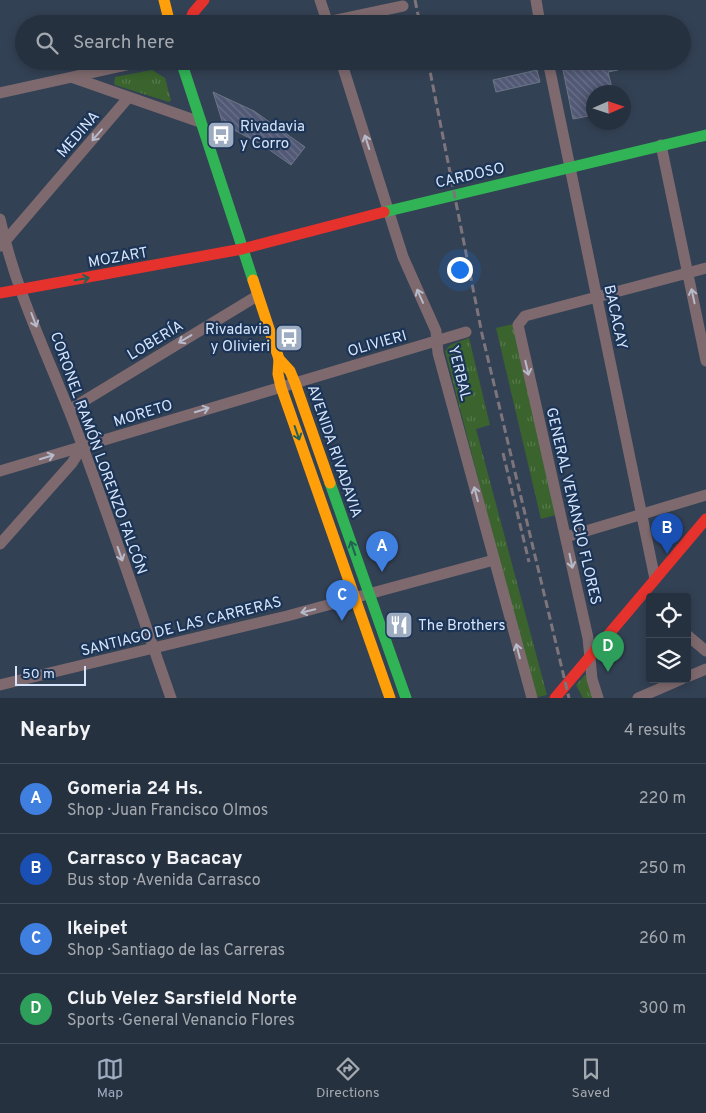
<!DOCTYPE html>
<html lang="en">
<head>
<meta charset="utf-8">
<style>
  body { margin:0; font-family:Overpass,sans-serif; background:#2e3946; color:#f1f3f6 }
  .controls { position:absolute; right:15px; bottom:15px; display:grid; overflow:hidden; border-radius:5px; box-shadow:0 2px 8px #0003 }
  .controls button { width:45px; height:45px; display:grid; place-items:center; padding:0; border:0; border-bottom:1px solid #424c59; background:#26313f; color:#f1f3f6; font:25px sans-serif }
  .compass { position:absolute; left:586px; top:85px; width:45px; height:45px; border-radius:50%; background:#26313f; box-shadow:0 2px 8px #0003; rotate:87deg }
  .scale { position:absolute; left:15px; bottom:12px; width:71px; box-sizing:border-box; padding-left:5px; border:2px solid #d6e5fb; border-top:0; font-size:14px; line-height:18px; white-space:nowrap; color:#d6e5fb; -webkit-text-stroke:4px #1c3456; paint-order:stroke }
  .you { position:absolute; left:459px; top:269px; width:18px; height:18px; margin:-12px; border:4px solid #fff; border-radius:50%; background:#1a73e8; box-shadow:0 0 0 8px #1a73e833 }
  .badge { display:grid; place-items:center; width:32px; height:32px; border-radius:50%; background:#9dacc1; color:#fff; font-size:16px; font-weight:700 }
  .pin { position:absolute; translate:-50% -41px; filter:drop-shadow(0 1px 2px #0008) }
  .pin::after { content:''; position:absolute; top:26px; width:18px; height:15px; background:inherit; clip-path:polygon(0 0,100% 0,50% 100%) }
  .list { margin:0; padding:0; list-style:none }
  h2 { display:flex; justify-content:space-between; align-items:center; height:65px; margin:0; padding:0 20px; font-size:21px }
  h2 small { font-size:16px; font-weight:400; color:#a4a9b0 }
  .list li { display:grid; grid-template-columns:32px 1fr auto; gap:15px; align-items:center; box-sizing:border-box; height:70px; padding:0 20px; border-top:1px solid #424c59 }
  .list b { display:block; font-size:19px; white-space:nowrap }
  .list p { margin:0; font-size:16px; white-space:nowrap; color:#a4a9b0 }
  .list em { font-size:16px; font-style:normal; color:#a4a9b0 }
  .icon { flex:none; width:28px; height:28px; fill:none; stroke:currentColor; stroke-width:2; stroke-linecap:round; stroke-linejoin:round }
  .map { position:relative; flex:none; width:706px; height:698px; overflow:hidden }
  .search { position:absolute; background:#26313f; box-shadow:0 2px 8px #0003; left:15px; right:15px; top:15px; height:55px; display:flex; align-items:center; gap:12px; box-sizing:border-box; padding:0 18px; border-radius:28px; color:#a4a9b0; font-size:19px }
  .sheet { height:345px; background:#26313f }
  nav { display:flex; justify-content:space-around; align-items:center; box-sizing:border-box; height:70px; border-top:1px solid #424c59; background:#26313f; font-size:14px; color:#a4a9b0 }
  nav a { display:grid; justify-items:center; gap:2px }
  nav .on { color:#9dacc1 }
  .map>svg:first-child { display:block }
</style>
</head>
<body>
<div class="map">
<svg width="706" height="698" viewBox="0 0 706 698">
  <defs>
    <pattern id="grass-tufts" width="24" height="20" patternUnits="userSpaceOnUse" patternTransform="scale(1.25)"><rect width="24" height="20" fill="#3a632d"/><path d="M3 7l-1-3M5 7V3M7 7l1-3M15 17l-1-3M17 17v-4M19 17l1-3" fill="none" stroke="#56794c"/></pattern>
    <pattern id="building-back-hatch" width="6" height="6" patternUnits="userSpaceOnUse" patternTransform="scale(1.25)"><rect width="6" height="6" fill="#525975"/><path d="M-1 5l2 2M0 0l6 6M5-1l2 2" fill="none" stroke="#6a718a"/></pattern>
  </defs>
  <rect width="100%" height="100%" fill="#334154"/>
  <!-- grass -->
  <g fill="url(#grass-tufts)">
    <path d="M152 70 165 78 171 100 169 102 115 85 114 83 115 77Z"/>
    <path d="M513 324 556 515 541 519 496 328Z"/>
    <path d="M469 338 490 425 476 429 547 695 538 697 533 691 445 351 450 345Z"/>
    <path d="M585 675H586L594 698H583L576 685Z"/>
  </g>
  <!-- building -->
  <g fill="url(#building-back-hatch)" stroke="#6d7587">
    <path d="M603 61H616L618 70 608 72 613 92H594V115L573 119 563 70Z"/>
    <path d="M537 70 540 82 496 92 493 80Z"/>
    <path d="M213 92 254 111 305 147 291 165 264 146 223 124Z"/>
  </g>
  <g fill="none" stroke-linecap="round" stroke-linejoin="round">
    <!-- street -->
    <g stroke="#7e6a6e" stroke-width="11">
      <path d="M320 0 328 24"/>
      <path d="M536 0 540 24"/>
      <path d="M318 24 403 6"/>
      <path d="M341 61 403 257 436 331 438 353 532 698"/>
      <path d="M548 61 655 579"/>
      <path d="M74 78 200 122"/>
      <path d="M0 93 145 61"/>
      <path d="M661 145 706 361"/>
      <path d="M0 219C15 290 49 358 75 426 109 516 139 607 171 698"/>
      <path d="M1 246 128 98"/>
      <path d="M69 410 257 296"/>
      <path d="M0 471 466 332"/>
      <path d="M566 537 706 495"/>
      <path d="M0 544 72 463 82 447"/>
      <path d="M687 635 706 651"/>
      <path d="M687 677 706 669"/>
      <path d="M0 685 287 616 494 560"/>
      <path d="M598 698 592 679 588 638 518 325 525 316 706 268"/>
      <path d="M638 698 682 679"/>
    </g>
    <!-- fast -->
    <g stroke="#30b455" stroke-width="11">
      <path d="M181 61 253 280"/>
      <path d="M384 212 706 135"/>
      <path d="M330 483 406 698"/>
    </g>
    <!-- slow -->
    <g stroke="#ff9f0a" stroke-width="11">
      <path d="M164 0 170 24"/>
      <path d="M253 280 279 359 290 371 295 383 330 483"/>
      <path d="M279 359 278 374 281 387 390 698"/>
    </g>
    <!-- jam -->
    <g stroke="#e5322d" stroke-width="11">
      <path d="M189 24 193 13 204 0"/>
      <path d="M0 293 242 249 384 212"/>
      <path d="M555 698 706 519"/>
    </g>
    <!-- rail -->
    <g stroke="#7e757c" stroke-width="3" stroke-dasharray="8 4" stroke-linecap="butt">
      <path d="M415 0 420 24"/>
      <path d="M428 61 482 334 569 698"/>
      <path d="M503 453 529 562"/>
    </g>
  </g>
  <!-- one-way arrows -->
  <defs><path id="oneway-shaft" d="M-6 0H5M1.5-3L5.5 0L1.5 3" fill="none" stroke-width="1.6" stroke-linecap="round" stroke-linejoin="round" transform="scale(1.25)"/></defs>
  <g stroke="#b7baca">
    <use href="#oneway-shaft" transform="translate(97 135) rotate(131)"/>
    <use href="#oneway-shaft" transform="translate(367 142) rotate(-108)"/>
    <use href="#oneway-shaft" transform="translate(420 296) rotate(-114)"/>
    <use href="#oneway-shaft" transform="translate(693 296) rotate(-102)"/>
    <use href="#oneway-shaft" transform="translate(34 320) rotate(69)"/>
    <use href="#oneway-shaft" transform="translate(185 339) rotate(149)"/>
    <use href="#oneway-shaft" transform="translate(527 368) rotate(77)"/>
    <use href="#oneway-shaft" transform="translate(202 410) rotate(-17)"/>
    <use href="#oneway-shaft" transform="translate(47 457) rotate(-17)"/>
    <use href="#oneway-shaft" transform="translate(476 494) rotate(-105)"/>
    <use href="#oneway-shaft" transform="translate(120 554) rotate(71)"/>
    <use href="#oneway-shaft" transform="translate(571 561) rotate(78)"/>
    <use href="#oneway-shaft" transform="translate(308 611) rotate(166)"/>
    <use href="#oneway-shaft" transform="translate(518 651) rotate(-105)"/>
  </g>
  <g stroke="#236156">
    <use href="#oneway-shaft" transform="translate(82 279) rotate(-10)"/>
    <use href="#oneway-shaft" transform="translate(297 433) rotate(71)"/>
    <use href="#oneway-shaft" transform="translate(353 548) rotate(-109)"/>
  </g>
  <!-- icons -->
  <defs>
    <symbol id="bus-square" viewBox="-11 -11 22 22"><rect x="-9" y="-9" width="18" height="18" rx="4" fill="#9dacc1" stroke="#1c3456"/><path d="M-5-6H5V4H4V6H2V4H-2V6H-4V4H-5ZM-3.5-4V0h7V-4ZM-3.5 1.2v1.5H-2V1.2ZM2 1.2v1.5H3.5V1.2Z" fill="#fff"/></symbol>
    <symbol id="restaurant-square" viewBox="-11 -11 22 22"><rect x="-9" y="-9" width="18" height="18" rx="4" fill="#9dacc1" stroke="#1c3456"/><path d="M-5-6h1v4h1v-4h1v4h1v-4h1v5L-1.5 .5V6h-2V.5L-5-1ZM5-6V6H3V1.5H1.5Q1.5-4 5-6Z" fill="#fff"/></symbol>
  </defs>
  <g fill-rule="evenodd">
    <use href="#bus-square" x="205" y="119" width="32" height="32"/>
    <use href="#bus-square" x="273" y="322" width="32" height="32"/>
    <use href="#restaurant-square" x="383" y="609" width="32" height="32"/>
  </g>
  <g text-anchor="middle" stroke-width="4.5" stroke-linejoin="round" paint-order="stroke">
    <!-- poi labels -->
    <g font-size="15" fill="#d6e5fb" stroke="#1c3456" text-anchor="start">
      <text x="240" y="131">Rivadavia<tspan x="240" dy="17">y Corro</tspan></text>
      <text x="270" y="334" text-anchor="end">Rivadavia<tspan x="270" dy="17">y Olivieri</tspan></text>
      <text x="418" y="630">The Brothers</text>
    </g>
    <!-- street labels -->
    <g font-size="15" fill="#d6e5fb" stroke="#1c3456">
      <text transform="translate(78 134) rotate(-49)" y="5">MEDINA</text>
      <text transform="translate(470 175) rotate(-13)" y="5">CARDOSO</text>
      <text transform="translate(118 257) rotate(-10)" y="5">MOZART</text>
      <text transform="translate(616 317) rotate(78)" y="5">BACACAY</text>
      <text transform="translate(155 340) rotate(-31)" y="5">LOBERÍA</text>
      <text transform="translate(377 343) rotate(-16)" y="5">OLIVIERI</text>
      <text transform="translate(460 373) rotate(76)" y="5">YERBAL</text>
      <text transform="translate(143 413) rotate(-17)" y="5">MORETO</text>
      <text transform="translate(335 451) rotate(71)" y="5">AVENIDA RIVADAVIA</text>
      <text transform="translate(99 453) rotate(70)" y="5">CORONEL RAMÓN LORENZO FALCÓN</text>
      <text transform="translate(574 506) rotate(77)" y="5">GENERAL VENANCIO FLORES</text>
      <text transform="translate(181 626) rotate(-14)" y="5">SANTIAGO DE LAS CARRERAS</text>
    </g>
  </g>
</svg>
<div class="controls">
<button><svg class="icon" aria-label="locate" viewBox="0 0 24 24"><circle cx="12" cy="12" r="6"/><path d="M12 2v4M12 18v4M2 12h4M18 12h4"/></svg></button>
<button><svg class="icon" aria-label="layers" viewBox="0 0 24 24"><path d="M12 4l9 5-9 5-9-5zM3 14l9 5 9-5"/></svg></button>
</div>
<svg class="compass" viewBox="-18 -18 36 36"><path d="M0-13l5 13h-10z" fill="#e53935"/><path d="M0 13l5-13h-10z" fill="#a4a9b0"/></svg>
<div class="scale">50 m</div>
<div class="you"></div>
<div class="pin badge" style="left:382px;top:572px;background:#3f7fe0">A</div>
<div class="pin badge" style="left:667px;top:554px;background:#1a4fb4">B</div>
<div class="pin badge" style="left:342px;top:621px;background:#3f7fe0">C</div>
<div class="pin badge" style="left:608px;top:672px;background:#2e9e5b">D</div>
<div class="search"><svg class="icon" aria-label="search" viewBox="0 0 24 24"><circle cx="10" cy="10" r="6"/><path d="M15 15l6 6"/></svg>Search here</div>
</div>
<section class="sheet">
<h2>Nearby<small>4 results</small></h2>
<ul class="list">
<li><span class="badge" style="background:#3f7fe0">A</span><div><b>Gomeria 24 Hs.</b><p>Shop · Juan Francisco Olmos</p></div><em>220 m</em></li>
<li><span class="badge" style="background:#1a4fb4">B</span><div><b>Carrasco y Bacacay</b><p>Bus stop · Avenida Carrasco</p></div><em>250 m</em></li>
<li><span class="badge" style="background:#3f7fe0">C</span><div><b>Ikeipet</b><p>Shop · Santiago de las Carreras</p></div><em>260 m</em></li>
<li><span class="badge" style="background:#2e9e5b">D</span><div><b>Club Velez Sarsfield Norte</b><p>Sports · General Venancio Flores</p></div><em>300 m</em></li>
</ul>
</section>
<nav>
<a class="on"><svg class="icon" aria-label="map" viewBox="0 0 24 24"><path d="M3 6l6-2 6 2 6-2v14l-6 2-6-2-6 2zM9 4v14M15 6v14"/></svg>Map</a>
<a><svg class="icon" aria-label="directions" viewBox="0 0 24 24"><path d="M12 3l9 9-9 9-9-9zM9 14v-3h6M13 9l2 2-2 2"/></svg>Directions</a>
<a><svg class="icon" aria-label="saved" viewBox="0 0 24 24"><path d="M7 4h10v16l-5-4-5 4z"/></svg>Saved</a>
</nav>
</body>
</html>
